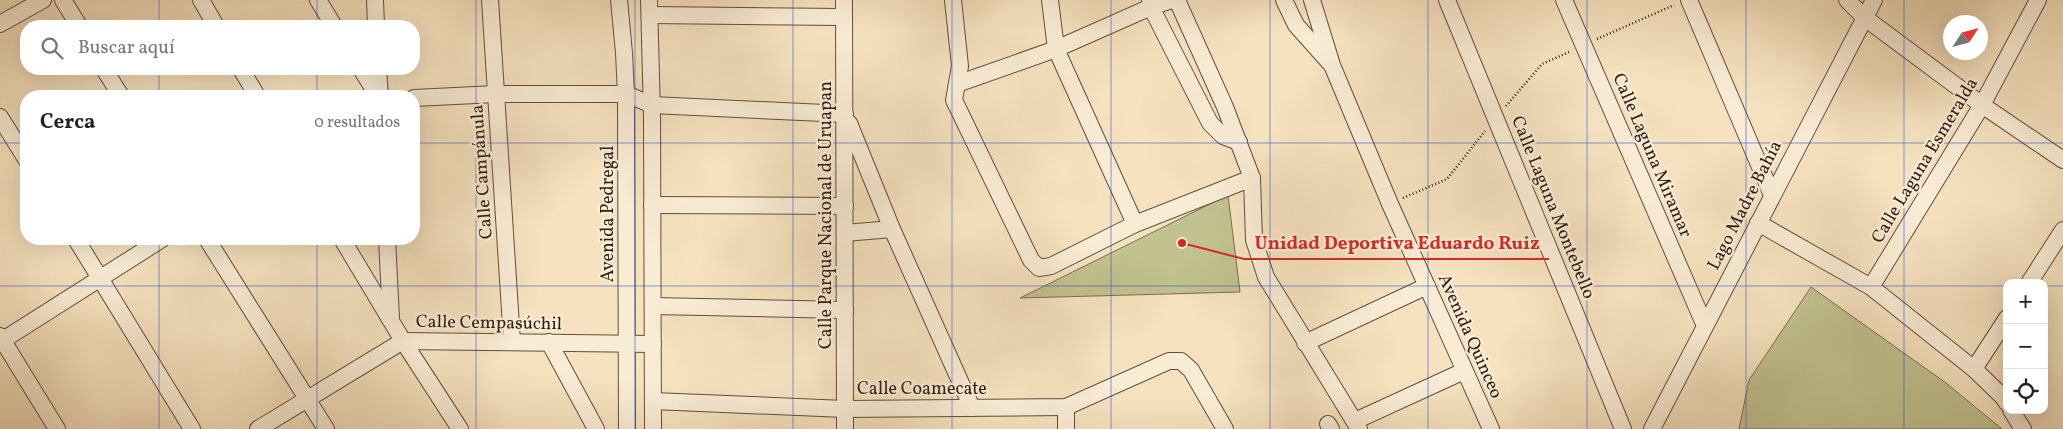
<!DOCTYPE html>
<html lang="es">
<head>
<meta charset="utf-8">
<style>
  body { margin:0; font-family:Vollkorn,serif; background:#f6f6f6; color:#222 }
  .controls { position:absolute; right:15px; bottom:15px; display:grid; overflow:hidden; border-radius:10px; box-shadow:0 5px 20px #0002 }
  .controls button { width:45px; height:45px; display:grid; place-items:center; padding:0; border:0; border-bottom:1px solid #e0e0e0; background:#fff; color:#222; font:25px sans-serif }
  .compass { position:absolute; left:1943px; top:15px; width:45px; height:45px; border-radius:50%; background:#fff; box-shadow:0 5px 20px #0002; rotate:54deg }
  .list { margin:0; padding:0; list-style:none }
  h2 { display:flex; justify-content:space-between; align-items:center; height:65px; margin:0; padding:0 20px; font-size:21px }
  h2 small { font-size:16px; font-weight:400; color:#767676 }
  .icon { flex:none; width:28px; height:28px; fill:none; stroke:currentColor; stroke-width:2; stroke-linecap:round; stroke-linejoin:round }
  .map { position:relative; flex:none; width:2063px; height:429px; overflow:hidden }
  .search { position:absolute; background:#fff; box-shadow:0 5px 20px #0002; left:20px; top:20px; width:400px; height:55px; display:flex; align-items:center; gap:12px; box-sizing:border-box; padding:0 18px; border-radius:20px; color:#767676; font-size:19px }
  .panel { position:absolute; background:#fff; box-shadow:0 5px 20px #0002; left:20px; top:90px; width:400px; height:155px; border-radius:20px }
  .map>svg:first-child { display:block }
</style>
</head>
<body>
<div class="map">
<svg width="2063" height="429" viewBox="0 0 2063 429">
  <rect width="100%" height="100%" fill="#f6e2bf"/>
  <filter id="stains"><feTurbulence type="fractalNoise" baseFrequency=".004" numOctaves="4"/><feColorMatrix values="0 0 0 0 .2 0 0 0 0 .09 0 0 0 0 .02 0 0 0 .5 -.17"/></filter>
  <radialGradient id="worn" r=".72"><stop offset=".6" stop-color="#630" stop-opacity="0"/><stop offset="1" stop-color="#630" stop-opacity=".3"/></radialGradient>
  <!-- green -->
  <g fill="#c1c28f" stroke="#786f52">
    <path d="M1228 195 1240 292 1020 298Z"/>
    <path d="M1811 287 1946 383 2002 429H1739L1749 380Z"/>
  </g>
  <g fill="none" stroke-linecap="round" stroke-linejoin="round">
    <defs>
      <g id="minor">
        <path d="M63 0 79 26"/>
        <path d="M201 0 216 26"/>
        <path d="M318 0 334 26"/>
        <path d="M375 0 376 26"/>
        <path d="M490 0 512 342"/>
        <path d="M619 0 624 53 626 94 627 429"/>
        <path d="M649 0 652 115 653 429"/>
        <path d="M844 0 845 429"/>
        <path d="M953 0 960 66 954 100 1031 260 1039 268 1051 266 1135 224 1252 178"/>
        <path d="M1050 0 1056 49 1135 224"/>
        <path d="M1150 0 1151 7 1210 123 1223 136 1239 142"/>
        <path d="M1177 0 1225 107 1252 178 1254 240 1266 277 1359 429"/>
        <path d="M1284 0 1296 25 1329 62"/>
        <path d="M1312 0 1332 65 1390 204 1491 429"/>
        <path d="M1447 0 1623 429"/>
        <path d="M1564 0 1705 326"/>
        <path d="M1689 0 1772 195"/>
        <path d="M1847 0 1865 18 1982 105 2063 160"/>
        <path d="M650 15 844 17"/>
        <path d="M0 24 43 0"/>
        <path d="M104 69 121 96"/>
        <path d="M241 69 257 96"/>
        <path d="M361 69 378 96"/>
        <path d="M378 69 380 96"/>
        <path d="M957 84 1056 49 1151 7 1172 0"/>
        <path d="M414 98 496 94H626L652 105 845 114"/>
        <path d="M0 117 26 159"/>
        <path d="M849 123 892 229 972 408"/>
        <path d="M652 205 845 206"/>
        <path d="M1758 223 1871 287 1974 369 2003 397 2007 403"/>
        <path d="M845 233 892 229"/>
        <path d="M76 239 192 429"/>
        <path d="M207 239 326 429"/>
        <path d="M342 239 403 341 460 429"/>
        <path d="M387 239 391 318"/>
        <path d="M2029 283 2063 230"/>
        <path d="M1871 287 1982 105 2038 0"/>
        <path d="M653 306 845 310"/>
        <path d="M0 336 57 429"/>
        <path d="M0 342 162 239"/>
        <path d="M549 342 596 429"/>
        <path d="M1305 343 1427 286"/>
        <path d="M1974 369 2007 318"/>
        <path d="M653 401 845 409 1066 407 1169 361H1181L1191 370 1225 429"/>
        <path d="M1066 407V429"/>
        <path d="M2011 410 2023 429"/>
        <path d="M1355 421 1464 371"/>
        <path d="M1328 424 1331 429"/>
        <path d="M258 429 403 341 653 344"/>
        <path d="M1652 429 1874 0"/>
      </g>
    </defs>
    <!-- minor casing -->
    <use href="#minor" stroke="#614e3f" stroke-width="18"/>
    <!-- path -->
    <g stroke="#2f1c14" stroke-width="2.5" stroke-dasharray="1 2.5" stroke-linecap="butt">
      <path d="M1597 39 1674 5"/>
      <path d="M1506 106 1542 64 1569 52"/>
      <path d="M1403 198 1447 179 1485 131"/>
    </g>
    <!-- minor -->
    <use href="#minor" stroke="#f9ecd5" stroke-width="16"/>
  </g>
  <!-- grid -->
  <path fill="none" stroke="#1d4ed8" stroke-width="1" stroke-opacity="0.55" d="M159 0V26M317 0V26M476 0V429M635 0V429M793 0V429M952 0V429M1111 0V429M1270 0V429M1428 0V429M1587 0V429M1746 0V429M1904 0V429M159 69V96M317 69V96M0 143H26M414 143H2063M159 239V429M317 239V429M0 286H2007M2044 286H2063"/>
  <g text-anchor="middle" stroke-width="4.5" stroke-linejoin="round" paint-order="stroke">
    <!-- street labels -->
    <g font-size="18" fill="#2f1c14" stroke="#f9ecd5">
      <text transform="translate(1653 155) rotate(67)" y="6">Calle Laguna Miramar</text>
      <text transform="translate(1924 160) rotate(-59)" y="6">Calle Laguna Esmeralda</text>
      <text transform="translate(481 172) rotate(-94)" y="6">Calle Campánula</text>
      <text transform="translate(1744 205) rotate(-63)" y="6">Lago Madre Bahía</text>
      <text transform="translate(1554 207) rotate(68)" y="6">Calle Laguna Montebello</text>
      <text transform="translate(607 214) rotate(-90)" y="6">Avenida Pedregal</text>
      <text transform="translate(825 215) rotate(-90)" y="6">Calle Parque Nacional de Uruapan</text>
      <text transform="translate(489 322) rotate(1)" y="6">Calle Cempasúchil</text>
      <text transform="translate(1471 336) rotate(66)" y="6">Avenida Quinceo</text>
      <text x="922" y="394">Calle Coamecate</text>
    </g>
  </g>
  <!-- callouts -->
  <path fill="none" stroke="#d62828" stroke-width="2" d="M1182 243L1244 259H1549"/>
  <circle fill="#d62828" stroke="#f9ecd5" stroke-width="2" cx="1182" cy="243" r="5"/>
  <g font-size="19" text-anchor="middle" font-weight="bold" fill="#d62828" stroke="#f9ecd5" stroke-width="4.5" stroke-linejoin="round" paint-order="stroke">
    <text x="1397" y="249">Unidad Deportiva Eduardo Ruiz</text>
  </g>
  <rect width="100%" height="100%" filter="url(#stains)"/>
  <rect width="100%" height="100%" fill="url(#worn)"/>
</svg>
<div class="controls">
<button>+</button>
<button>−</button>
<button><svg class="icon" aria-label="locate" viewBox="0 0 24 24"><circle cx="12" cy="12" r="6"/><path d="M12 2v4M12 18v4M2 12h4M18 12h4"/></svg></button>
</div>
<svg class="compass" viewBox="-18 -18 36 36"><path d="M0-13l5 13h-10z" fill="#e53935"/><path d="M0 13l5-13h-10z" fill="#767676"/></svg>
<div class="search"><svg class="icon" aria-label="search" viewBox="0 0 24 24"><circle cx="10" cy="10" r="6"/><path d="M15 15l6 6"/></svg>Buscar aquí</div>
<section class="panel">
<h2>Cerca<small>0 resultados</small></h2>
<ul class="list">
</ul>
</section>
</div>
</body>
</html>
